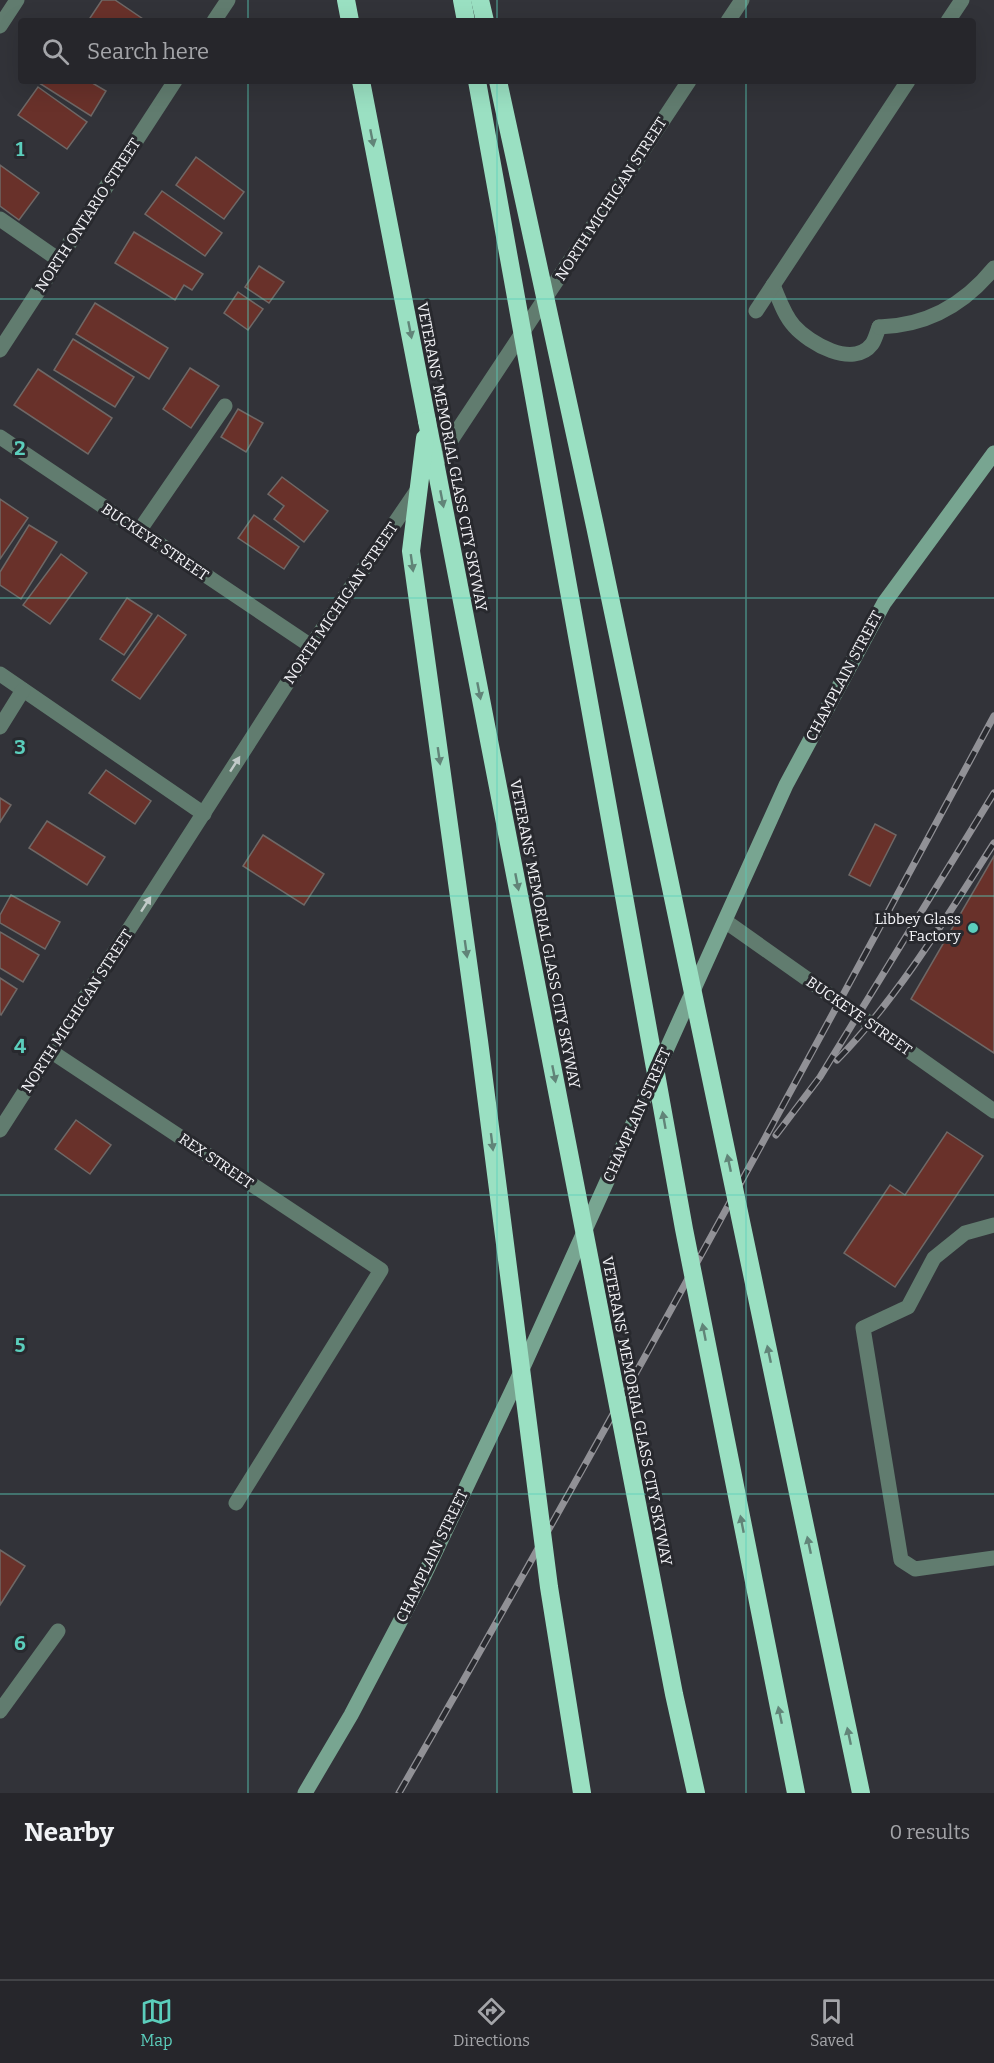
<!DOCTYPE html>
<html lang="en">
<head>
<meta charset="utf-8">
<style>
  body { margin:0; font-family:Bitter,serif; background:#2e2e33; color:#f1f3f6 }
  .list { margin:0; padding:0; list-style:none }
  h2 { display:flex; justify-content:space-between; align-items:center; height:78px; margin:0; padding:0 24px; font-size:26px }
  h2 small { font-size:20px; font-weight:400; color:#a4a5a9 }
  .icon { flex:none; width:33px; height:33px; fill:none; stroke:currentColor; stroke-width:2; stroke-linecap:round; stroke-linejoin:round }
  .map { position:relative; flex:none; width:994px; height:1793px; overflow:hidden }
  .search { position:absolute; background:#26262b; box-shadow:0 6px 24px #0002; left:18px; right:18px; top:18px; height:66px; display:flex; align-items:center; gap:15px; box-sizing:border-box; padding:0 21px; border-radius:6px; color:#a4a5a9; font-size:22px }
  .sheet { height:186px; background:#26262b }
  nav { display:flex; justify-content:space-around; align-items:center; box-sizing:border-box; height:84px; border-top:2px solid #424347; background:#26262b; font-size:16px; color:#a4a5a9 }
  nav a { display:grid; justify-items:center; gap:3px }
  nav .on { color:#5bcebc }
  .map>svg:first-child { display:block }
</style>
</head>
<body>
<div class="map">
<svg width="994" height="1793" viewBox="0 0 994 1793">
  <rect width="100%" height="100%" fill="#323339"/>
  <!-- building -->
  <g fill="#69312a" stroke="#6f6866" stroke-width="1.5">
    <path d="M102 0H115L146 21H88Z"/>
    <path d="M36 81H89L106 91 91 116Z"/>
    <path d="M38 87 87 122 67 149 18 115Z"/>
    <path d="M196 157 244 192 224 219 176 185Z"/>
    <path d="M0 165 39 193 19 220 0 206Z"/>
    <path d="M162 191 222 233 205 256 145 214Z"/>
    <path d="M134 232 203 274 192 290 184 285 175 300 115 263Z"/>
    <path d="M259 266 284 282 269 303 245 287Z"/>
    <path d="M238 292 263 309 248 330 224 313Z"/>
    <path d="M95 303 168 348 149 379 76 334Z"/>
    <path d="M73 339 134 377 115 407 54 370Z"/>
    <path d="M190 368 219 386 191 428 163 409Z"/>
    <path d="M38 369 112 418 88 454 14 405Z"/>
    <path d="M238 409 263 423 246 452 221 437Z"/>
    <path d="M282 477 328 511 304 542 274 519 284 506 268 494Z"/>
    <path d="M0 499 28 518 0 559Z"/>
    <path d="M254 515 299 547 284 569 238 538Z"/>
    <path d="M29 525 57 542 21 599 0 585V572Z"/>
    <path d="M61 554 87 573 50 624 23 605Z"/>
    <path d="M127 598 152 614 124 655 100 639Z"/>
    <path d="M158 615 186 635 140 699 112 680Z"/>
    <path d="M106 770 151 801 135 824 89 793Z"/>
    <path d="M0 798 11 805 0 822Z"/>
    <path d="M47 821 105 857 87 885 29 848Z"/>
    <path d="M875 824 896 835 870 886 849 875Z"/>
    <path d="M263 835 324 874 304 905 243 866Z"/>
    <path d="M994 856V1053L911 999Z"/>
    <path d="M11 895 60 922 45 949 0 923V915Z"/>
    <path d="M0 932 39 955 23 982 0 968Z"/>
    <path d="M0 978 17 989 1 1015 0 1014Z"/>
    <path d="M76 1120 111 1145 90 1174 55 1149Z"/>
    <path d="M947 1132 983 1156 895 1287 844 1253 890 1185 905 1195Z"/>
    <path d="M0 1550 25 1566 0 1605Z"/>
  </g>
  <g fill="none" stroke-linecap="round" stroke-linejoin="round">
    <!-- lane -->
    <g stroke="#617c6f" stroke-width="15">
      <path d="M948 21 962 0"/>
      <path d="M0 26 17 0"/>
      <path d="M0 219 59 260"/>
      <path d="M773 285C779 299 784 315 794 326 809 343 853 369 872 344 875 340 877 332 879 327"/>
      <path d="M756 311 908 81"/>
      <path d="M139 531 225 406"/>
      <path d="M0 674 204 814"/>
      <path d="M0 727 23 690"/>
      <path d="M994 1225 965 1233 934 1258 908 1307 863 1328 901 1560 915 1569 994 1558"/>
      <path d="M0 1711 58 1631"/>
    </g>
    <!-- street -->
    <g stroke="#617c6f" stroke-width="15">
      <path d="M214 21 228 0"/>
      <path d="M728 21 742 0"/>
      <path d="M879 327C927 326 964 305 994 268"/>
      <path d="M0 350 175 81"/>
      <path d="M0 437 311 646"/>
      <path d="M432 469 689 81"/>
      <path d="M725 921 994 1111"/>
      <path d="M52 1052 381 1270 236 1503"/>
      <path d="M0 1130 311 646 418 489"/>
    </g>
    <!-- secondary -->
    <path stroke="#78a591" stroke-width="15" d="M305 1793 351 1715 423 1578 519 1376 786 785 884 603 994 453"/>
    <!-- highway -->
    <g stroke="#9ae0c2" stroke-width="18">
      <path d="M346 0 350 21"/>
      <path d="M462 0 466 21"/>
      <path d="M480 0 485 21"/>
      <path d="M361 81 427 421"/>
    </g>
    <defs>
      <g id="rail">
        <path d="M837 1060C897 999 948 915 994 843"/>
        <path d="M776 1135 820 1077 994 793"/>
        <path d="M399 1793C604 1437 799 1077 994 716"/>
      </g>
    </defs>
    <!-- rail casing -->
    <use href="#rail" stroke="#919196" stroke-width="7"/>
    <!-- rail -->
    <use href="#rail" stroke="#28292e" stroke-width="4.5" stroke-dasharray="14" stroke-linecap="butt"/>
    <!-- highway-bridge -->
    <g stroke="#9ae0c2" stroke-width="18">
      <path d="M477 81 684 1229 796 1793"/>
      <path d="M498 81 595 526 861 1793"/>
      <path d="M427 421 674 1694 696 1793"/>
      <path d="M425 438 411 551 479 1041 549 1587 582 1793"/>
    </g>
  </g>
  <!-- one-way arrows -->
  <defs><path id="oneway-solid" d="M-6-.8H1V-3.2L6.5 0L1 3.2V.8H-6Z" transform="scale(1.5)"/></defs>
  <g fill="#618478">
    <use href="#oneway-solid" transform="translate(372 138) rotate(79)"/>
    <use href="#oneway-solid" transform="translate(410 330) rotate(79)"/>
    <use href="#oneway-solid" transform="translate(442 499) rotate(79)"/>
    <use href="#oneway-solid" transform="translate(412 563) rotate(82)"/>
    <use href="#oneway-solid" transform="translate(479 691) rotate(79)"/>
    <use href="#oneway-solid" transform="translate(439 756) rotate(82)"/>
    <use href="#oneway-solid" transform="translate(517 882) rotate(79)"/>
    <use href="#oneway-solid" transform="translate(466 949) rotate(82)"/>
    <use href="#oneway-solid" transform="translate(554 1074) rotate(79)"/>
    <use href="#oneway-solid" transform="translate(664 1120) rotate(-100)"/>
    <use href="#oneway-solid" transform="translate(492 1142) rotate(83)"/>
    <use href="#oneway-solid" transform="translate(729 1163) rotate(-102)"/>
    <use href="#oneway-solid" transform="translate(704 1332) rotate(-101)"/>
    <use href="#oneway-solid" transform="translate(769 1354) rotate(-102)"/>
    <use href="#oneway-solid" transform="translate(742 1524) rotate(-101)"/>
    <use href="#oneway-solid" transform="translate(809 1545) rotate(-102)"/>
    <use href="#oneway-solid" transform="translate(780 1715) rotate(-102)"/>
    <use href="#oneway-solid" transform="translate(849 1736) rotate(-102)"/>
  </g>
  <g fill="#c1cac8">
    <use href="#oneway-solid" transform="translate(235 764) rotate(-57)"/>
    <use href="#oneway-solid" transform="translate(146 904) rotate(-57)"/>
  </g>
  <!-- grid -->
  <path fill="none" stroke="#5bcebc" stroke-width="1.5" stroke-opacity="0.55" d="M248 0V21M497 0V21M746 0V21M248 81V1793M497 81V1793M746 81V1793M0 299H994M0 598H994M0 896H994M0 1195H994M0 1494H994"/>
  <!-- markers -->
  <circle fill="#5bcebc" stroke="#28292e" stroke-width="2" cx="973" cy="928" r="6"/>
  <g text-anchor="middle" stroke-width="6" stroke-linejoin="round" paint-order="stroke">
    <!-- street labels -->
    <g font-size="15" fill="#f4f4f8" stroke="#28292e">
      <text transform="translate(611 199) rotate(-57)" y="5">NORTH MICHIGAN STREET</text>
      <text transform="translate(88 215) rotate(-57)" y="5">NORTH ONTARIO STREET</text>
      <text transform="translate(452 457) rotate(79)" y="5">VETERANS' MEMORIAL GLASS CITY SKYWAY</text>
      <text transform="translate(155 542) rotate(34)" y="5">BUCKEYE STREET</text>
      <text transform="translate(341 603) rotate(-56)" y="5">NORTH MICHIGAN STREET</text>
      <text transform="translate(844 676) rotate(-62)" y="5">CHAMPLAIN STREET</text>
      <text transform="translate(545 934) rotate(79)" y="5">VETERANS' MEMORIAL GLASS CITY SKYWAY</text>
      <text transform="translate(77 1011) rotate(-57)" y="5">NORTH MICHIGAN STREET</text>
      <text transform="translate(859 1016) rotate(35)" y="5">BUCKEYE STREET</text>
      <text transform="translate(637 1115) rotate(-66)" y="5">CHAMPLAIN STREET</text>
      <text transform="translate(216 1161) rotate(34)" y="5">REX STREET</text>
      <text transform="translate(637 1411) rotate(79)" y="5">VETERANS' MEMORIAL GLASS CITY SKYWAY</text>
      <text transform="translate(432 1556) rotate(-64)" y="5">CHAMPLAIN STREET</text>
    </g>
    <!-- poi labels -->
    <g font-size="15" fill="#f4f4f8" stroke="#28292e" text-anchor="end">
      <text x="961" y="924">Libbey Glass<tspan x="961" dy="17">Factory</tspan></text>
    </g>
  </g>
  <g font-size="20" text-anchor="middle" font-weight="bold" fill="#5bcebc" stroke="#28292e" stroke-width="6" stroke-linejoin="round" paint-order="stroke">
    <text x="20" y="156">1</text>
    <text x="20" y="455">2</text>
    <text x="20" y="754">3</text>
    <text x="20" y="1053">4</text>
    <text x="20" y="1352">5</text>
    <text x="20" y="1650">6</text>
  </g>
</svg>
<div class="search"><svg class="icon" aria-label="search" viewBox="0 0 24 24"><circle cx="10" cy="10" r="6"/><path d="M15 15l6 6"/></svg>Search here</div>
</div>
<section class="sheet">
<h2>Nearby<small>0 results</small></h2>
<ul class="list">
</ul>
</section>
<nav>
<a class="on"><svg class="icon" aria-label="map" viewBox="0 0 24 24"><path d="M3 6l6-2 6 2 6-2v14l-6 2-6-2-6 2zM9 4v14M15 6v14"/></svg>Map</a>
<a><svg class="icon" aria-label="directions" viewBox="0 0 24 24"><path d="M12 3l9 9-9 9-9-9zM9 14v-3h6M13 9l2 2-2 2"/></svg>Directions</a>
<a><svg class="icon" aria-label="saved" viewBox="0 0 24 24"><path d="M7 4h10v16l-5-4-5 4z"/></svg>Saved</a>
</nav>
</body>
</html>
